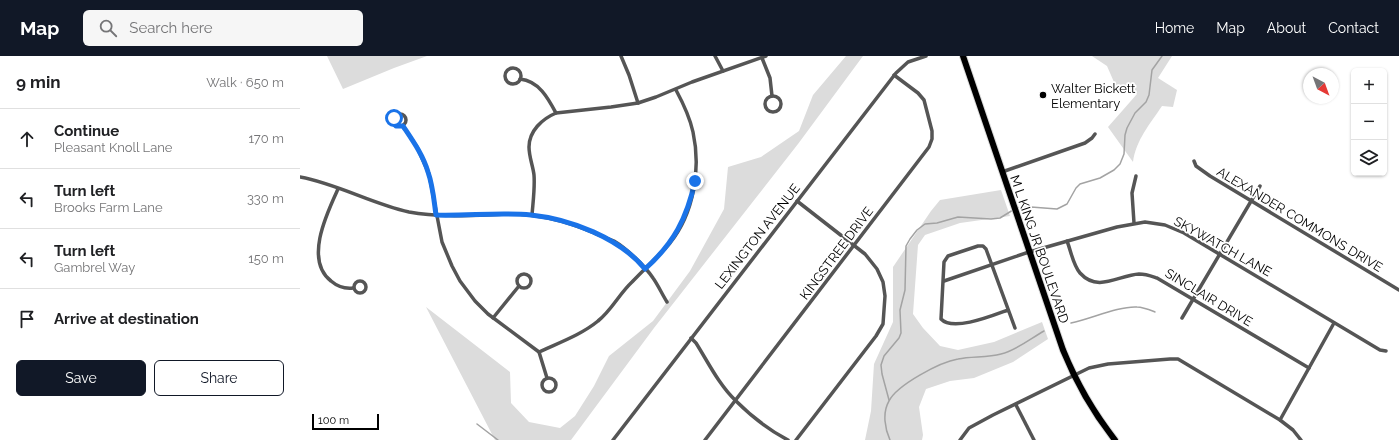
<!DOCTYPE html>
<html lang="en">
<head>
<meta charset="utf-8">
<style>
  body { margin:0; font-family:Raleway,sans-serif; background:#f6f6f6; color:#202124 }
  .controls { position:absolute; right:12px; top:12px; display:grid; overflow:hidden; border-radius:6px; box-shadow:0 1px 3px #0004 }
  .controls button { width:36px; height:36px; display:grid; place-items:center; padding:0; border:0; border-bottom:1px solid #e0e0e0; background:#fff; color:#202124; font:20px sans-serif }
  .compass { position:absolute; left:1003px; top:12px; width:36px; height:36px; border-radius:50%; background:#fff; box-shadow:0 1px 3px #0004; rotate:139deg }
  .scale { position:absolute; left:12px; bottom:10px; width:67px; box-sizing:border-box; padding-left:4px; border:2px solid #000; border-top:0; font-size:11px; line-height:14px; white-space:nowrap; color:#000; -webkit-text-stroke:3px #fff; paint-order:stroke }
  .stop { position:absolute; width:12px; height:12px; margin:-9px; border:3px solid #1a73e8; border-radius:50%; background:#fff }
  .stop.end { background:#1a73e8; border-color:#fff; box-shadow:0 1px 4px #0008 }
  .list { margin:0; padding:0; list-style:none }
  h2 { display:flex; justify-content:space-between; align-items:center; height:52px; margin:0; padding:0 16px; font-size:17px }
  h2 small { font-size:13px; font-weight:400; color:#757577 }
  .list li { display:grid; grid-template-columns:26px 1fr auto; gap:12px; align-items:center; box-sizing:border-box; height:60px; padding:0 16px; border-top:1px solid #e0e0e0 }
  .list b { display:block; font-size:15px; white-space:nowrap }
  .list p { margin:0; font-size:13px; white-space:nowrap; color:#757577 }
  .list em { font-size:13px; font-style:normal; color:#757577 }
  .actions { display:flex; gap:8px; padding:12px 16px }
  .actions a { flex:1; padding:9px 0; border:1px solid #111827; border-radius:6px; text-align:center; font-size:14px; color:#111827 }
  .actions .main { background:#111827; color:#fff }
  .icon { flex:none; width:22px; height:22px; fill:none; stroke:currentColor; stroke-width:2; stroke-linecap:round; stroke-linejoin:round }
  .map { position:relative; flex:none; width:1099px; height:384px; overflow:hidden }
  header { display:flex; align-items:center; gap:24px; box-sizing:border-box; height:56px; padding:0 20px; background:#111827; color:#fff }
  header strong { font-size:19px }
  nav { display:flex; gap:22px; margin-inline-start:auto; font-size:14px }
  .search { width:280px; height:36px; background:#f6f6f6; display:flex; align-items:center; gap:10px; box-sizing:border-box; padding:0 14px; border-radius:6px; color:#757577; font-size:15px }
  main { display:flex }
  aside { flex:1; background:#fff }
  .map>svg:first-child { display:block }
</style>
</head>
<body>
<header>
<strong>Map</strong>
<div class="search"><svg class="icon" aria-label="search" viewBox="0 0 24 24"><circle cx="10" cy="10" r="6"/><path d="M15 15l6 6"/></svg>Search here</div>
<nav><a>Home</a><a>Map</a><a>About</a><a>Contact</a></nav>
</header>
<main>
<aside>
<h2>9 min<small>Walk · 650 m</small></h2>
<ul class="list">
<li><svg class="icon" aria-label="ahead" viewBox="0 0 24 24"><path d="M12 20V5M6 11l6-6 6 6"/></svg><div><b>Continue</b><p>Pleasant Knoll Lane</p></div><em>170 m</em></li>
<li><svg class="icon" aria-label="left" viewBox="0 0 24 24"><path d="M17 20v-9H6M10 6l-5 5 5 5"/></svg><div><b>Turn left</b><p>Brooks Farm Lane</p></div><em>330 m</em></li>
<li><svg class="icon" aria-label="left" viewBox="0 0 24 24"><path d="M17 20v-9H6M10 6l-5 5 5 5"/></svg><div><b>Turn left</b><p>Gambrel Way</p></div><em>150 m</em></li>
<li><svg class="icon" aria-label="arrive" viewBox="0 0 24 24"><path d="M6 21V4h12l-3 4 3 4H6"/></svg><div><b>Arrive at destination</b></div></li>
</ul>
<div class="actions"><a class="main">Save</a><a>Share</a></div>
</aside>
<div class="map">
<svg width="1099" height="384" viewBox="0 0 1099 384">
  <rect width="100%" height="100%" fill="#fff"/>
  <!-- green -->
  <g fill="#dcdcdc">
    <path d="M27 0H127L94 12 43 33Z"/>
    <path d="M546 0H563L498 88 354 272 271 384H195L126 251 210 316 211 347 229 366 260 372 275 360 294 330 309 300 353 265 390 215 424 153 428 111 461 101 499 75 513 39Z"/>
    <path d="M792 0H872L858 22 877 34 873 51 862 50C850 68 836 84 833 106L808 71 837 38 817 33 807 10Z"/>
    <path d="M701 134 710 160 660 167 625 179 618 189 613 258 623 272 640 290 658 294 694 286 742 266 748 283 713 306 674 322 650 325 626 333 619 351 623 379 622 384H565L571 355 574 308 593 266V211L631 155 640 144Z"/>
  </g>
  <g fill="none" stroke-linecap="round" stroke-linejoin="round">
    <!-- stream -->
    <g stroke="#a3a3a3" stroke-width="1.5">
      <path d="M716 152 731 151 757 153 767 148 776 132 780 128 800 122 814 114 820 108 824 98 825 79 827 72 835 57 846 46 849 39 852 14 862 0"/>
      <path d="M771 267C791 263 818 250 837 251 843 251 850 254 855 256"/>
      <path d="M589 344 582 318 581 309 584 300 599 282 601 277 600 254 605 234 606 190 610 183 617 174 625 168 637 167 658 161 691 163 700 162 713 154"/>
      <path d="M177 368 198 384"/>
      <path d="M590 384C585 373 582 357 589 345 597 329 640 306 658 303 672 300 687 302 701 298 717 294 730 283 744 275"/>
    </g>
    <defs>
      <path id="primary" d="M663 0 763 294C776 326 793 356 815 384"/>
    </defs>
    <!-- primary casing -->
    <use href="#primary" stroke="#dbdbdb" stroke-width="8"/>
    <!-- minor -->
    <g stroke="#555" stroke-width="3.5">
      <path d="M321 0 329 19 338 47"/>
      <path d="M415 0 423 15"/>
      <path d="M462 2 470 22 472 40"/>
      <circle cx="213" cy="20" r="8"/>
      <path d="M220 23C239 25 248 42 256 57"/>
      <circle cx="473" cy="48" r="8"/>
      <circle cx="100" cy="64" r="6"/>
      <path d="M103 70 117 91 129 118 142 186 152 210 160 225 175 245 188 258 239 296 247 322"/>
      <path d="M894 105 896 110 910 120 1099 234"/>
      <path d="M702 116 785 87 792 82 795 78"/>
      <path d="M0 121C38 128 72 148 109 156 142 162 176 159 209 158 239 158 267 165 294 177 300 180 307 182 314 185 326 192 345 210 353 222 358 229 362 238 367 246"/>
      <path d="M38 133C27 157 4 204 31 225 38 231 44 233 53 232"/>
      <path d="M232 159C233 146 235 132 234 119 233 110 229 101 229 91 229 75 242 63 256 57L311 51 338 47 356 41 392 26 466 0"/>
      <path d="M834 167 832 137 836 120"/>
      <path d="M767 185C771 195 773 209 780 217 798 237 819 219 839 218 846 218 851 220 857 222L1009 312"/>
      <circle cx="224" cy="225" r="7"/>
      <circle cx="60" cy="231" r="6"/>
      <path d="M644 225 729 196 817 171 845 166 865 169 884 177 1080 294 1086 295"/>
      <path d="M708 254C694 259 653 276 641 263L644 206 648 200 678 190H683L686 193 715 272"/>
      <path d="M193 262 219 230"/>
      <path d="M882 262 960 130"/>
      <path d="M391 282 396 287C408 306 419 329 436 345 451 360 469 374 488 384"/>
      <path d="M239 296C258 287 281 279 298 265 312 254 319 238 332 226 344 213 358 201 370 187 394 157 401 113 393 76 390 62 383 47 376 34"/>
      <circle cx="249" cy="329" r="7"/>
      <path d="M716 349 734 384"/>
      <path d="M980 364 1034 267"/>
      <path d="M313 384 596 17 608 6 626 0"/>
      <path d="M405 384 629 91 632 83V75L624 44 618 37 594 19"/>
      <path d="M496 384 576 280 583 268 585 240 583 226 577 213 565 198 497 145"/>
      <path d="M660 384 669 372 693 359 789 312 808 308 870 303H878L980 364 993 374 1001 384"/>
    </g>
    <!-- primary -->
    <use href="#primary" stroke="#000" stroke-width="6"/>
  </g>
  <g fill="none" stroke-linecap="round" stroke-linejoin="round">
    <!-- route -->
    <path stroke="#1a73e8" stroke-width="5" d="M94 62V67L96 70H103C113 85 123 99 128 116 133 130 134 145 136 159 167 160 201 156 231 159 270 163 320 182 345 213 374 187 387 162 395 125"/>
  </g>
  <!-- markers -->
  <circle fill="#000" stroke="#fff" stroke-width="1.5" cx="743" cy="39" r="4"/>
  <g text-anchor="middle" stroke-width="3.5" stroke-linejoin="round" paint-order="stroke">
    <!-- poi labels -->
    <g font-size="13" fill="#000" stroke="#fff" text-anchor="start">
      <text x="751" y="37">Walter Bickett<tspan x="751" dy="15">Elementary</tspan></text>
    </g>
    <!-- street labels -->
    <g font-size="13" fill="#000" stroke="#fff">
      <text transform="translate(1000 163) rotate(31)" y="5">ALEXANDER COMMONS DRIVE</text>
      <text transform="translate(457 180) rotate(-52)" y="5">LEXINGTON AVENUE</text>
      <text transform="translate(923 190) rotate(29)" y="5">SKYWATCH LANE</text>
      <text transform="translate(740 193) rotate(71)" y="5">M L KING JR BOULEVARD</text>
      <text transform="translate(536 197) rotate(-53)" y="5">KINGSTREE DRIVE</text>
      <text transform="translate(909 241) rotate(31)" y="5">SINCLAIR DRIVE</text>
    </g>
  </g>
</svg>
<div class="controls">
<button>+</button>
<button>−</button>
<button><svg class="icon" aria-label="layers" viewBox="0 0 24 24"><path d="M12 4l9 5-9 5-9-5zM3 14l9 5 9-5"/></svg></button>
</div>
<svg class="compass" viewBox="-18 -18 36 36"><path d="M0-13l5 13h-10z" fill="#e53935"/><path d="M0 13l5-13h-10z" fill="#757577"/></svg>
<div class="scale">100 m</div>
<div class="stop" style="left:94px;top:62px"></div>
<div class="stop end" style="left:395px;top:125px"></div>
</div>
</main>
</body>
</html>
